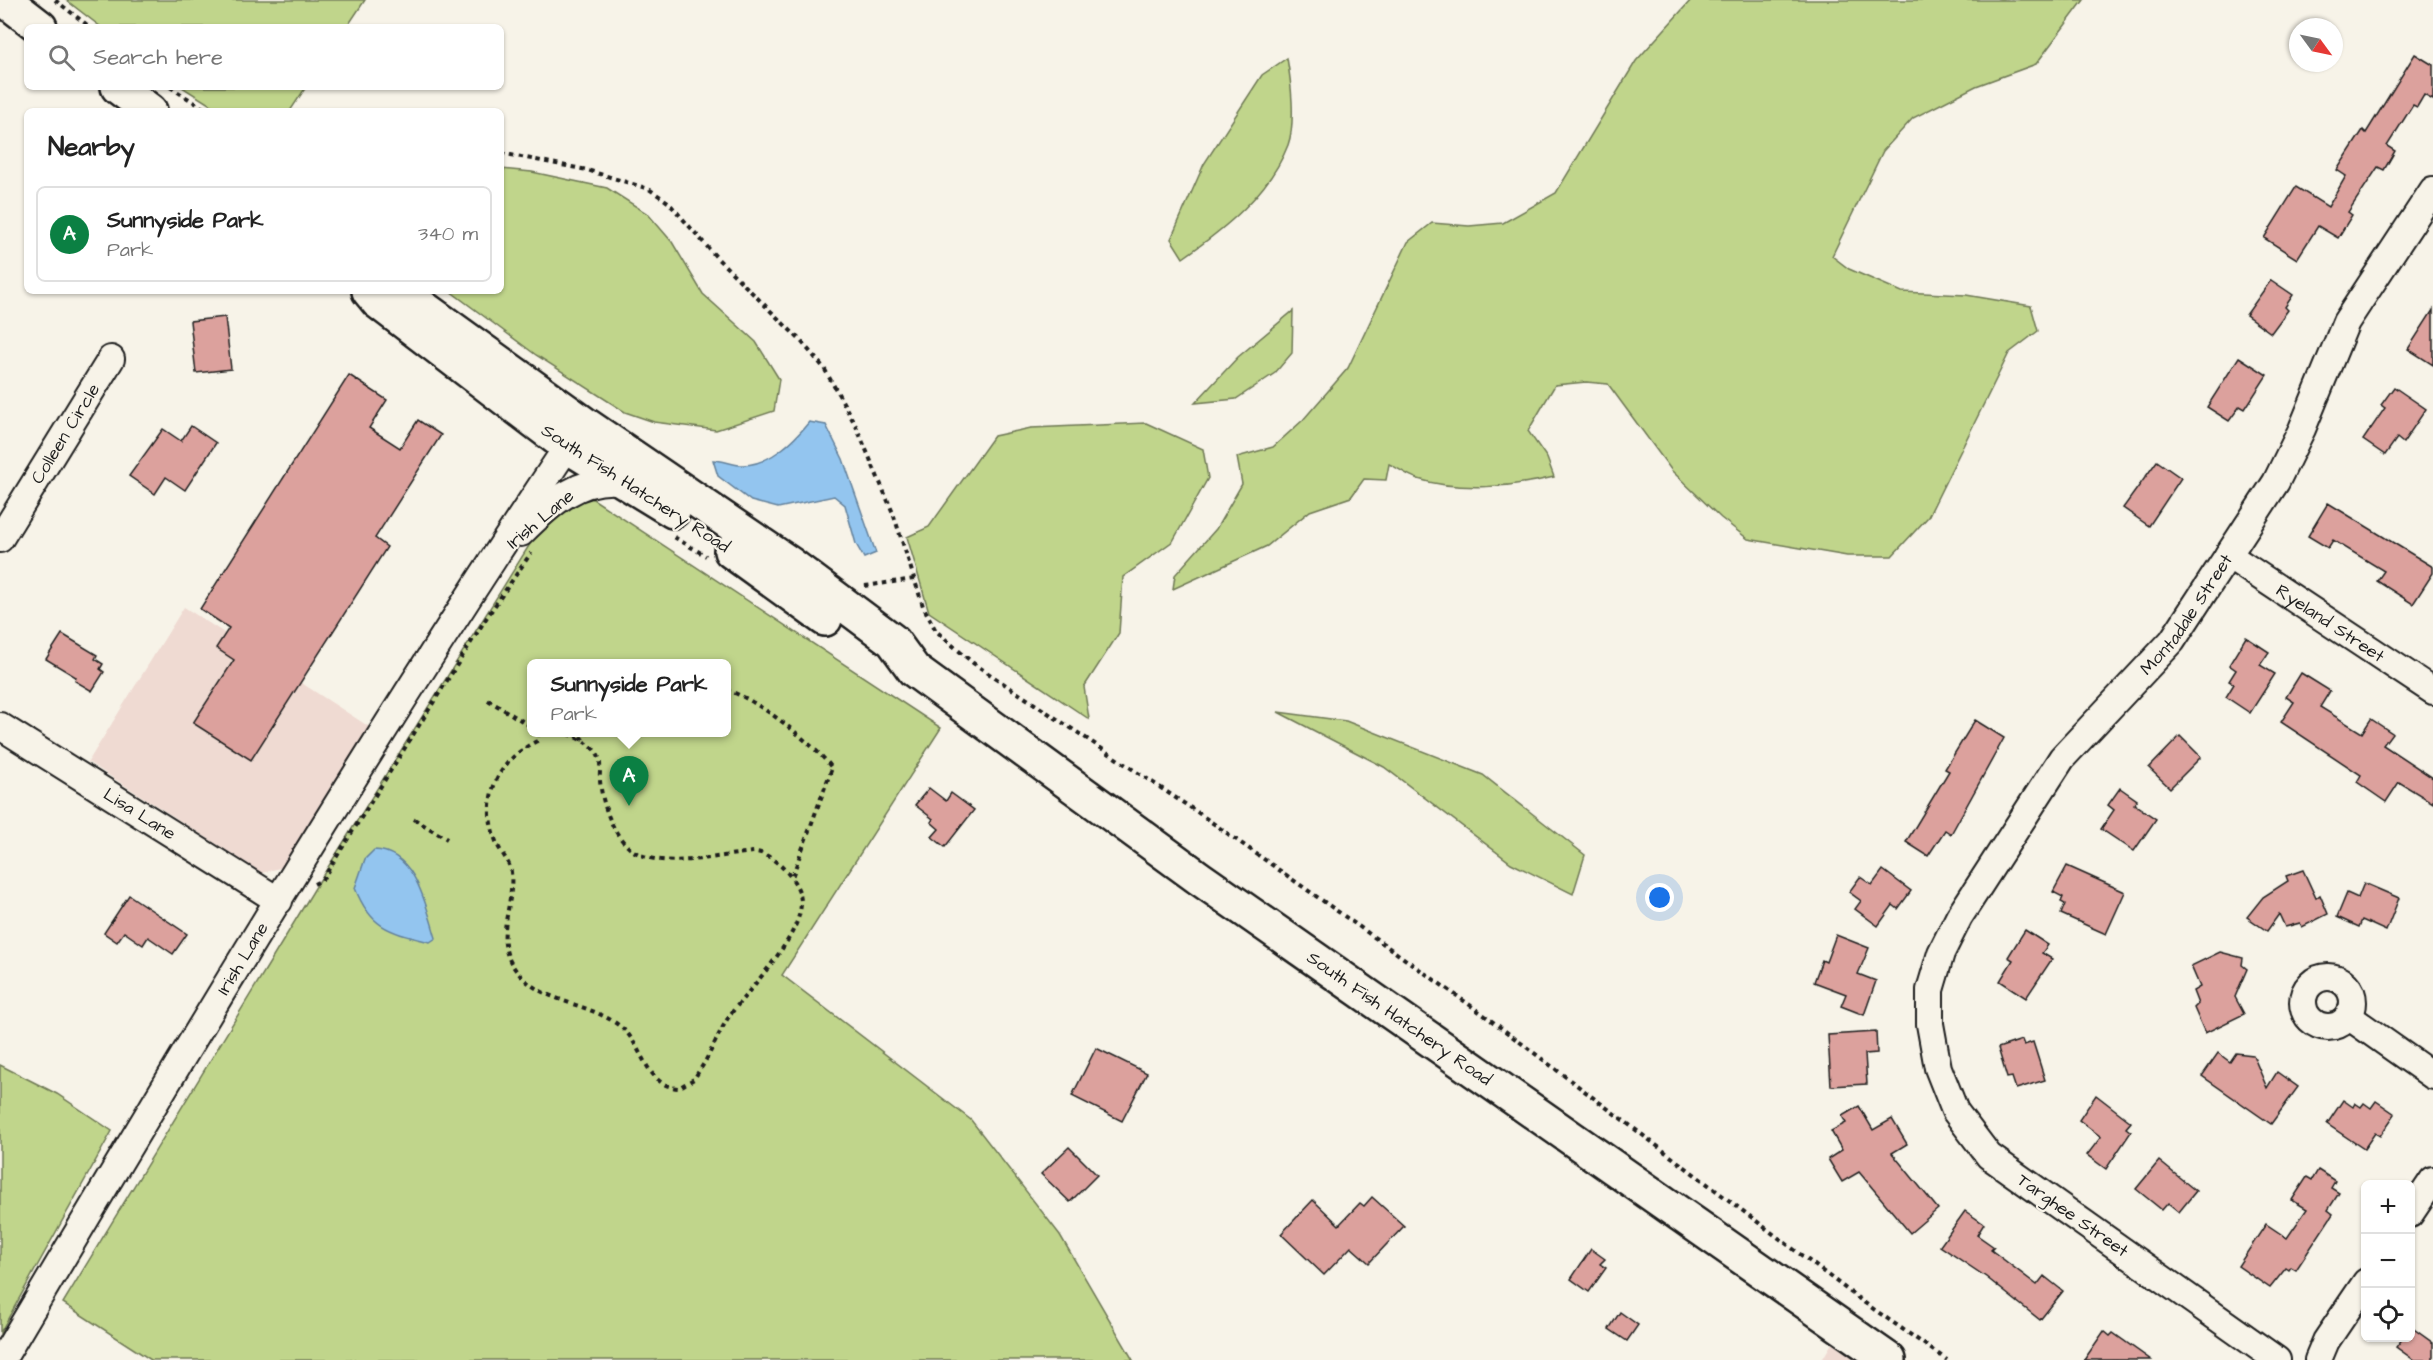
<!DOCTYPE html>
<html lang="en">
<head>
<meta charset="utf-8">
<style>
  body { margin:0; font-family:"Architects Daughter",sans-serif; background:#f2f2f2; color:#222 }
  .controls { position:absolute; right:18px; bottom:18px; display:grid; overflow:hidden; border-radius:9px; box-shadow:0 2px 4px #0004 }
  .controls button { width:54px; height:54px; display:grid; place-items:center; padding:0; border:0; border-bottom:2px solid #e0e0e0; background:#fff; color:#222; font:30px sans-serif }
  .compass { position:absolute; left:2289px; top:18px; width:54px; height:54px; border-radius:50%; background:#fff; box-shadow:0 2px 4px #0004; rotate:123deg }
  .you { position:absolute; left:1660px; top:898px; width:21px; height:21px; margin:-15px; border:4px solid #fff; border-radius:50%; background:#1a73e8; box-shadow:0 0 0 9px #1a73e833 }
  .badge { display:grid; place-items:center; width:39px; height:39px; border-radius:50%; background:#0b8043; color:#fff; font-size:20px; font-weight:700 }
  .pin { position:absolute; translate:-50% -50px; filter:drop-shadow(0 2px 3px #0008) }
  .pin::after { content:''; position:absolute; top:32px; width:21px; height:18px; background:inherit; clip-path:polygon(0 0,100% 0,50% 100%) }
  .popup { position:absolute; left:527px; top:659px; width:204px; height:78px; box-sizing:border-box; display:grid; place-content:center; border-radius:9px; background:#fff; filter:drop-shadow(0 2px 4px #0005); font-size:20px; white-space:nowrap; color:#767676 }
  .popup b { font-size:22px; color:#222 }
  .popup::after { content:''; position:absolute; left:50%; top:100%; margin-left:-12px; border:12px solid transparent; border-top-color:#fff }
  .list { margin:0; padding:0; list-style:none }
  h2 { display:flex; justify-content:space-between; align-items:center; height:78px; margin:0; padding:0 24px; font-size:26px }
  h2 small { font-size:20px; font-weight:400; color:#767676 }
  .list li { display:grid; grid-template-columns:39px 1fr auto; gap:18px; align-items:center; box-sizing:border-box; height:96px; margin:0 12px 12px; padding:0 12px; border:2px solid #e0e0e0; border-radius:9px }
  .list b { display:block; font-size:22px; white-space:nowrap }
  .list p { margin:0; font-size:20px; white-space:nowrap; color:#767676 }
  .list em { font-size:20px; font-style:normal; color:#767676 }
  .icon { flex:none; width:33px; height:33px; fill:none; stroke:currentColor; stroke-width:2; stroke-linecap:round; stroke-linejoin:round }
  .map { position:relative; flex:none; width:2433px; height:1360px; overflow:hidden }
  .search { position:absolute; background:#fff; box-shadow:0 2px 4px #0004; left:24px; top:24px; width:480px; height:66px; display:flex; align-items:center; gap:15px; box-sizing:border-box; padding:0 21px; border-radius:9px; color:#767676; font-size:22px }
  .panel { position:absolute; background:#fff; box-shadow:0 2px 4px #0004; left:24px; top:108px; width:480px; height:186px; border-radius:9px }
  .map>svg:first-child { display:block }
</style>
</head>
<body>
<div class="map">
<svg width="2433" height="1360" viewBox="0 0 2433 1360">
  <rect width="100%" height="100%" fill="#f7f3e8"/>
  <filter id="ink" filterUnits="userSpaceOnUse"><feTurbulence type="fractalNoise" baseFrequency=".0167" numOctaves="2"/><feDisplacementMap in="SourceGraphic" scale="12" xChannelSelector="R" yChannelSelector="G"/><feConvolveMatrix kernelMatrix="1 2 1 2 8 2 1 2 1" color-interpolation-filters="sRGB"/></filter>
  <g filter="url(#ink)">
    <!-- built -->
    <g fill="#efdad2">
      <path d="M184 607 371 728 283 867 262 873 88 762Z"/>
      <path d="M1832 1343 1856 1360H1822Z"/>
    </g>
    <!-- green -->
    <g fill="#c0d58b" stroke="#6e7854" stroke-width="1.5" fill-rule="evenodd">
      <path d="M66 0H365L347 27H101Z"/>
      <path d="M1691 0H2084L2036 64 1976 86 1913 118 1883 151 1832 256 1849 269 1902 292 1966 295 2031 306 2038 331 2009 353 1928 517 1892 556H1847L1748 539 1721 518 1672 471 1608 384 1586 382 1555 385 1528 431 1547 458 1554 477C1514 487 1459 492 1418 479 1408 476 1398 468 1389 464L1386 480 1364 479 1351 497 1310 511 1267 546 1173 589 1175 575 1216 529 1242 484 1237 457 1273 447 1303 420 1348 368 1408 242 1432 223 1469 226 1503 223 1556 193 1636 61Z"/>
      <path d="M1287 58C1291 81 1296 123 1288 145 1269 194 1224 229 1183 258L1171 239 1204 164 1262 75Z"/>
      <path d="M182 87H306L290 111H220Z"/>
      <path d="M501 169 532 172 607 188 648 214 672 242 703 294 756 342 779 379 774 411 716 430 654 422 625 412 536 355 450 291H501Z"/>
      <path d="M1293 311 1292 353 1275 373 1236 399 1195 403 1238 357Z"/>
      <path d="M1146 423 1203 449 1208 478 1173 541 1123 577 1119 633 1084 687 1089 719 929 612 907 537 929 527 994 436 1031 428Z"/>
      <path d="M587 495 941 728 782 975 971 1120 1060 1235 1133 1360H151L63 1303 315 888 540 528ZM532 664H726V732H532Z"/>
      <path d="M1278 712 1346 721 1483 775 1585 855 1573 894 1511 863 1384 767Z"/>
      <path d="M0 1065 57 1094 112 1131 0 1333Z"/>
    </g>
    <!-- water -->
    <g fill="#93c5ef" stroke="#63819b" stroke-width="1.5">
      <path d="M809 422 826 425 843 459 876 553 864 558 856 544 845 505 834 496 778 508 751 501 718 476 713 460C723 460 733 465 741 465 768 466 794 441 809 422Z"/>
      <path d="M374 850C416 851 426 906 436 938L430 942C390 932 371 929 355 888L365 859Z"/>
    </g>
    <!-- building -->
    <g fill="#dca19d" stroke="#1c1c1c" stroke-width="1.5">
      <path d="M2415 54 2433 65V100L2424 95 2417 107 2413 105 2387 146 2395 151 2384 170 2378 167 2348 212 2352 215 2338 238 2318 226 2297 259 2264 238 2296 187 2328 207 2346 176 2337 170 2363 130 2366 133Z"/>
      <path d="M2271 280 2293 295 2285 307 2288 310 2271 333 2246 315Z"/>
      <path d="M2433 310V365L2408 349Z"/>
      <path d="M225 317 231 369 196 373 190 321Z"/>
      <path d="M2239 357 2267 375 2245 409 2240 406 2229 421 2207 407Z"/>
      <path d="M349 375 387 400 369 428 400 448 418 420 441 435 375 538 387 547 251 760 193 723 234 660 216 648 229 628 200 609Z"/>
      <path d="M2394 387 2426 409 2403 443 2397 438 2385 455 2363 440 2385 408 2381 405Z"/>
      <path d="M191 426 216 443 185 490 166 477 155 494 129 476 163 429 181 441Z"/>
      <path d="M2157 461 2181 478 2149 526 2123 508Z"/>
      <path d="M2328 503 2433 567V573L2413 604 2377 581 2384 571 2333 540 2328 548 2308 536Z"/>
      <path d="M62 634 97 655 95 659 103 664 100 669 104 672 92 691 75 681 76 677 46 659Z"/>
      <path d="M2246 637 2269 652 2260 665 2275 674 2250 713 2226 697 2234 684 2229 681 2236 670 2229 665Z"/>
      <path d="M2301 673 2330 691 2320 707 2362 733 2371 719 2392 733 2383 745 2433 778V803L2399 782 2386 802 2357 782 2361 775 2281 722 2294 702 2286 697Z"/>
      <path d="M1975 720 2004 738 1951 834 1945 830 1928 856 1906 842 1949 771 1945 769Z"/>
      <path d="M2180 736 2201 757 2170 788 2149 768Z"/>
      <path d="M929 788 946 801 951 793 974 810 945 847 932 837 939 829 931 822 933 819 915 805Z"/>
      <path d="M2120 788 2137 800 2134 804 2156 819 2134 851 2101 829 2114 810 2108 805Z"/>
      <path d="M2067 866 2125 892 2106 934 2061 914 2065 904 2061 902 2063 897 2053 892Z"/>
      <path d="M1883 870 1911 891 1898 909 1893 905 1878 926 1855 909 1861 901 1849 892 1860 877 1872 885Z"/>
      <path d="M2303 870 2316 898 2320 895 2328 914 2302 927 2300 923 2285 927 2279 914 2267 931 2247 917 2263 897 2288 881 2286 876Z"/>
      <path d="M2364 883 2399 898 2386 931 2362 920 2359 927 2337 917 2347 893 2358 898Z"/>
      <path d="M129 895 187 934 173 954 148 937 143 945 124 932 117 942 104 933Z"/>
      <path d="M2025 930 2048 945 2042 953 2052 959 2026 998 2000 981 2013 960 2008 957Z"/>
      <path d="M1836 935 1869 948 1858 974 1876 981 1864 1015 1841 1006 1846 994 1814 982 1822 960 1826 962Z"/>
      <path d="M2220 952 2243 958 2242 965 2247 969 2235 997 2244 1014 2205 1033 2194 1008 2198 1004 2193 991 2200 987 2191 966Z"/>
      <path d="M1876 1032 1877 1053 1865 1054 1867 1084 1831 1086 1828 1035Z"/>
      <path d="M2022 1040 2024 1045 2033 1042 2045 1080 2016 1089 2012 1077 2007 1078 1998 1048Z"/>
      <path d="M1096 1048 1147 1073 1122 1121 1072 1096Z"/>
      <path d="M2218 1053 2230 1062 2236 1053 2253 1055 2267 1088 2277 1072 2298 1087 2271 1124 2202 1076Z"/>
      <path d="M2096 1095 2131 1122 2126 1128 2131 1132 2106 1169 2087 1155 2101 1137 2079 1120Z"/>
      <path d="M2343 1100 2353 1107 2355 1103 2361 1107 2364 1103 2371 1108 2376 1101 2395 1114 2380 1136 2375 1133 2364 1149 2327 1124Z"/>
      <path d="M1859 1106 1873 1130 1892 1119 1907 1144 1892 1153 1938 1209 1910 1233 1859 1172 1842 1182 1828 1159 1842 1150 1831 1131 1846 1123 1842 1116Z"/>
      <path d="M1069 1147 1097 1175 1070 1202 1041 1174Z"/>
      <path d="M2159 1161 2196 1191 2179 1212 2168 1203 2162 1210 2136 1189Z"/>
      <path d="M2318 1170 2335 1181 2331 1188 2339 1193 2328 1210 2333 1214 2296 1270 2291 1267 2289 1270 2286 1268 2270 1288 2238 1266 2266 1224 2287 1238 2307 1209 2292 1200 2307 1177 2312 1180Z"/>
      <path d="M1372 1197 1404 1226 1369 1263 1351 1247 1324 1275 1281 1234 1313 1200 1339 1225 1360 1203 1364 1206Z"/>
      <path d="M1965 1211 1984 1224 1977 1235 1994 1247 1991 1250 2037 1285 2044 1276 2063 1291 2040 1320 1986 1277 1940 1246Z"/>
      <path d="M1591 1249 1605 1259 1600 1264 1606 1268 1589 1292 1571 1279Z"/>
      <path d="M1620 1312 1638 1325 1627 1341 1609 1329Z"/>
      <path d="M2411 1327 2433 1343V1360H2414L2396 1347 2403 1338H2410Z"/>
      <path d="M2104 1331 2110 1336 2113 1333 2151 1360H2084Z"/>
    </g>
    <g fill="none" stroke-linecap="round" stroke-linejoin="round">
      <defs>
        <g id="minor">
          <path d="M521 533C550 504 582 474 625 482"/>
          <path id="s1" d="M0 539 111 359"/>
          <path id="s2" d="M2228 555 2433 691"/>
          <path id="s3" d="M0 726 279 901"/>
          <circle cx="2328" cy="1002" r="25"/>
          <path d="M2348 1016 2433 1076"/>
          <path d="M2410 1214 2433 1180"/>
          <path id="s4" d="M2 1360C187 1047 375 734 577 432"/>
          <path id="s5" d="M2277 1360 1989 1156 1955 1111 1938 1068 1930 1024V990L1941 953 1959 917 2062 758 2172 641 2276 482 2302 429 2346 322 2433 190"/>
          <path d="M2318 1360 2326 1341 2366 1282"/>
        </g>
        <g id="major">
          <path d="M5 0 40 27"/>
          <path d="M118 87 150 111"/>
          <path d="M369 291 378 302 567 446 673 511"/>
          <path id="s6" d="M400 291 583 423 790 564 893 641 914 670 1199 878 1889 1360"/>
          <path d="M731 551 825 619"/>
        </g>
      </defs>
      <!-- minor casing -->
      <use href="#minor" stroke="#1c1c1c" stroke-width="30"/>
      <!-- major casing -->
      <use href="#major" stroke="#1c1c1c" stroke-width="38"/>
      <!-- path -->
      <g stroke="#1c1c1c" stroke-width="4" stroke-dasharray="4.5 4.5" stroke-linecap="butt">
        <path d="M55 0 90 27"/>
        <path d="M170 87 208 111"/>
        <path d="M501 153 587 170 649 189 668 202 718 259 800 340 824 368 856 426 893 513 923 606 936 631 973 663 1200 814 1484 1015 1862 1301 1947 1360"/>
        <path d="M674 537 706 556"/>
        <path d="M865 586 914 579"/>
        <path d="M726 690C756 698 813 743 832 768L792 877"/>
        <path d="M488 700 532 727"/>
        <path d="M539 732 537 741C496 761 479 800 497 844 501 853 510 862 511 872 515 913 487 944 524 979 552 1006 602 1004 628 1034 644 1054 649 1086 678 1088L694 1079 699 1071C711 1054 718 1033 730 1015 751 986 802 937 801 901 800 887 790 875 781 866 774 860 763 851 753 852 719 855 662 871 632 850 613 836 602 804 600 781 599 770 603 760 595 751 589 742 574 737 564 732"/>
        <path d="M580 740 589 732"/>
        <path d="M414 819 447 839"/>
        <path d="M314 884 322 880 487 617 531 553"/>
      </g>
      <!-- minor -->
      <use href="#minor" stroke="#f7f3e8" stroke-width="26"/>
      <!-- major -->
      <use href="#major" stroke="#f7f3e8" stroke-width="33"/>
    </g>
  </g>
  <g text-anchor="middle" stroke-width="4.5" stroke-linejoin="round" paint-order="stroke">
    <!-- street labels -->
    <g font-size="18" fill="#1c1c1c" stroke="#f7f3e8">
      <text dy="6" stroke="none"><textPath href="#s1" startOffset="124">Colleen Circle</textPath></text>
      <text transform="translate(636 488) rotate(33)" y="6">South Fish Hatchery Road</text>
      <text transform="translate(540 519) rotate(-40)" y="6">Irish Lane</text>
      <text dy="6" stroke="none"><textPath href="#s5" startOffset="993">Montadale Street</textPath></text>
      <text dy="6" stroke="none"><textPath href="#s2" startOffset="123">Ryeland Street</textPath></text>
      <text dy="6" stroke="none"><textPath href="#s3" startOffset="165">Lisa Lane</textPath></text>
      <text dy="6" stroke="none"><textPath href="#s4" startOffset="468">Irish Lane</textPath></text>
      <text dy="6" stroke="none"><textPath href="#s6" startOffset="1238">South Fish Hatchery Road</textPath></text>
      <text transform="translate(2073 1215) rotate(35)" y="6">Targhee Street</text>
    </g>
  </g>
</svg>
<div class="controls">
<button>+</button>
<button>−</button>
<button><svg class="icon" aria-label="locate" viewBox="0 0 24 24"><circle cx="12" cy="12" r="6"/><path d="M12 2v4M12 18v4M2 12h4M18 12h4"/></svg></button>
</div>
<svg class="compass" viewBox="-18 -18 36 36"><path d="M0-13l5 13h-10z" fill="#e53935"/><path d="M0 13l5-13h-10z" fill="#767676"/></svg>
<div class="you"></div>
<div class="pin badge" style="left:629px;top:806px">A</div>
<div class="popup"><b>Sunnyside Park</b>Park</div>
<div class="search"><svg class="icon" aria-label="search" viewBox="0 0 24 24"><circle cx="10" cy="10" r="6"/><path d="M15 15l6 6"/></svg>Search here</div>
<section class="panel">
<h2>Nearby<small></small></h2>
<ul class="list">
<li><span class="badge">A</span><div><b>Sunnyside Park</b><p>Park</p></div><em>340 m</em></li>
</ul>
</section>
</div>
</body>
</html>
